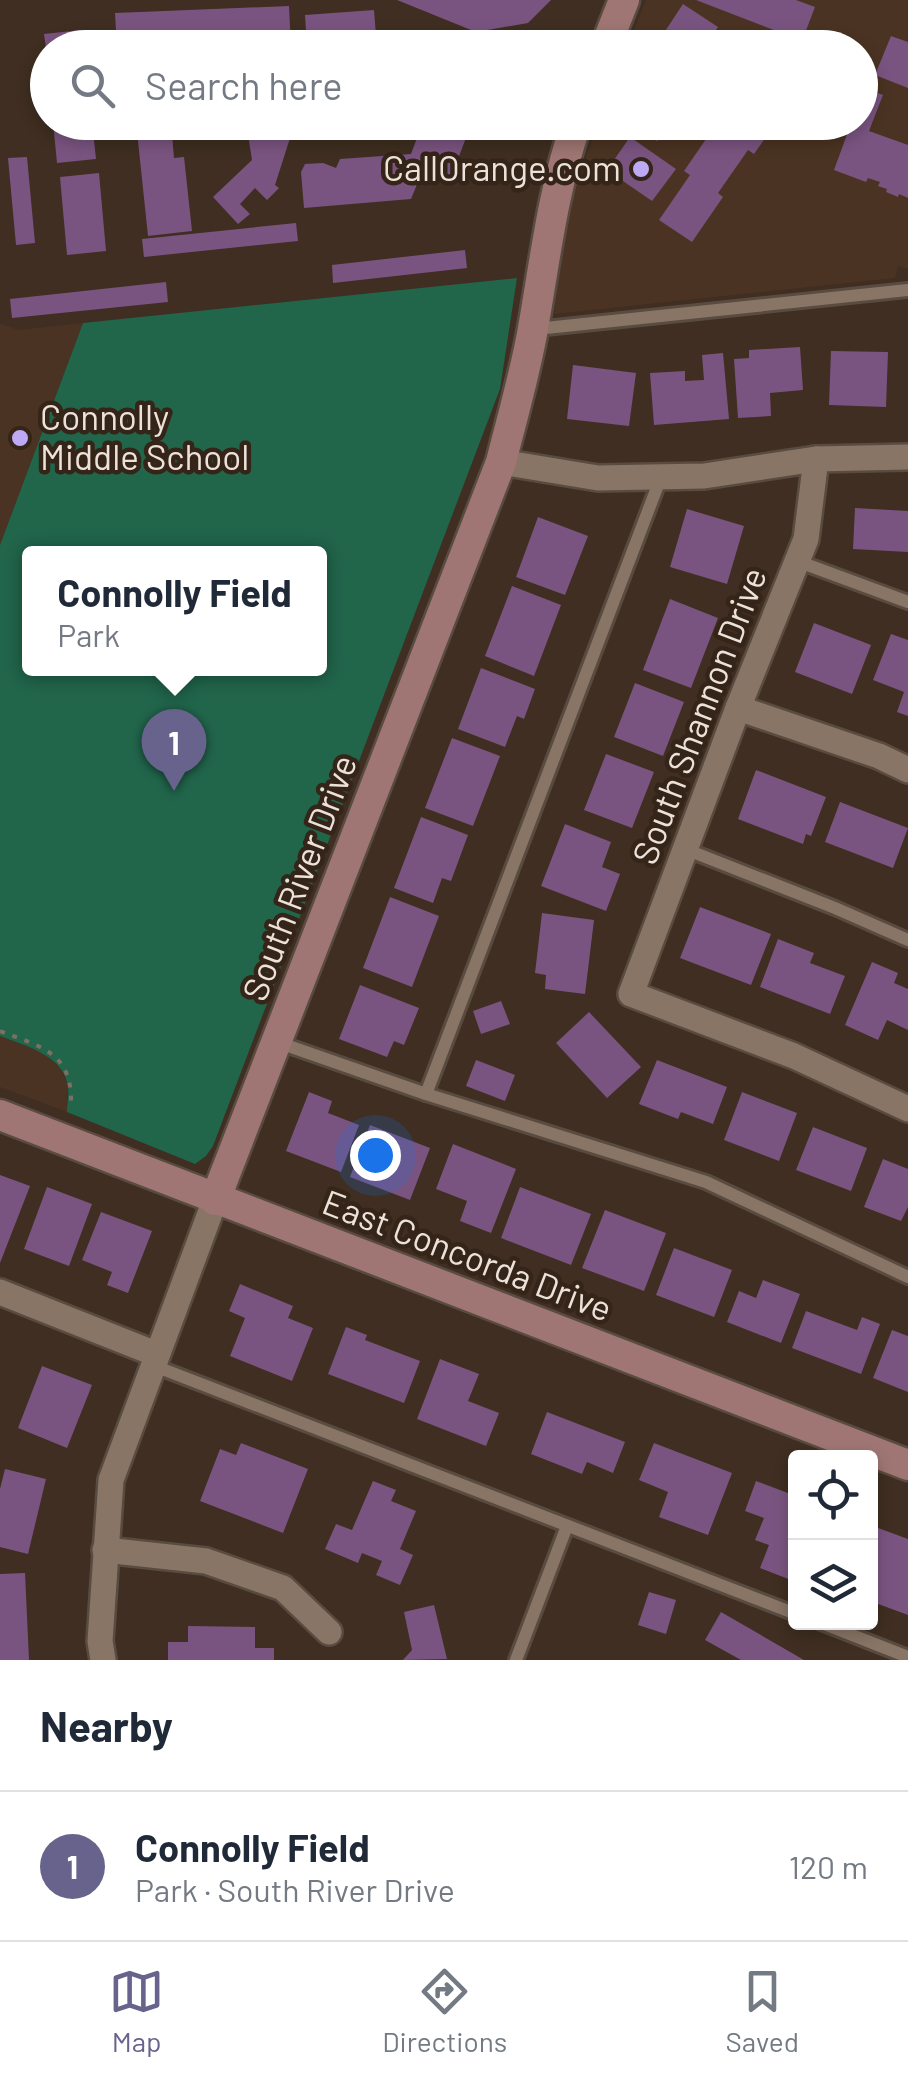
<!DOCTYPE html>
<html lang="en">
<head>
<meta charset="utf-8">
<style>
  body { margin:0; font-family:Barlow,sans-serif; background:#f6f6f7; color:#1f2937 }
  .controls { position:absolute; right:30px; bottom:30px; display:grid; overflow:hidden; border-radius:10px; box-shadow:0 5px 15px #0003 }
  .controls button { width:90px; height:90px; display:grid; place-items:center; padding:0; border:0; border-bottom:2px solid #e0e1e3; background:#fff; color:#1f2937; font:50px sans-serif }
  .you { position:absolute; left:375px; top:1155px; width:35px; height:35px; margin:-25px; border:8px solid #fff; border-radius:50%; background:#1a73e8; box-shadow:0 0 0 15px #1a73e833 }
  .badge { display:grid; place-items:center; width:65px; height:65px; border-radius:50%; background:#67638c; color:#fff; font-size:32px; font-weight:700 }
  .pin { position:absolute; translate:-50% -82px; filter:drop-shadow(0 2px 5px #0008) }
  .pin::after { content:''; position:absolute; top:52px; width:35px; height:30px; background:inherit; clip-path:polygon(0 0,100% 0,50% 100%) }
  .popup { position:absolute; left:22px; top:546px; width:305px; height:130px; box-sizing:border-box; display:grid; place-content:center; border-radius:10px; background:#fff; filter:drop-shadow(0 2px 8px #0005); font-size:32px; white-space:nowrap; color:#747a83 }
  .popup b { font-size:38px; color:#1f2937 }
  .popup::after { content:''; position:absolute; left:50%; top:100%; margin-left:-20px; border:20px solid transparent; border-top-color:#fff }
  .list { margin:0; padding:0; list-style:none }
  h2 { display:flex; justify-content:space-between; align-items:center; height:130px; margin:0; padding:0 40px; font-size:42px }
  h2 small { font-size:32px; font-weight:400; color:#747a83 }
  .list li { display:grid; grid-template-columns:65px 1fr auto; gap:30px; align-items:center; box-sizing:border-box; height:150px; padding:0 40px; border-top:2px solid #e0e1e3 }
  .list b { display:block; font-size:38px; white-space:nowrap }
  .list p { margin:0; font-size:32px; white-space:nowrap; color:#747a83 }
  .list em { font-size:32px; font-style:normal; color:#747a83 }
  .icon { flex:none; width:55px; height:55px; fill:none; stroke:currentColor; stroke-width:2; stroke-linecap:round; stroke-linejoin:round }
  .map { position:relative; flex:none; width:908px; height:1660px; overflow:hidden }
  .search { position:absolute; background:#fff; box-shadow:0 5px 15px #0003; left:30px; right:30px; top:30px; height:110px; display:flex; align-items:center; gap:25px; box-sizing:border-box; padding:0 35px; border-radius:55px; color:#747a83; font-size:38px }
  .sheet { height:280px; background:#fff }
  nav { display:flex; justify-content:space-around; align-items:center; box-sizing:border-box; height:140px; border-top:2px solid #e0e1e3; background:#fff; font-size:28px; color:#747a83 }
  nav a { display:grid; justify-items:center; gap:5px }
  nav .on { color:#67638c }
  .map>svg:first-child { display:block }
</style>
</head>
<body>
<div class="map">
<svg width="908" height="1660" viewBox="0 0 908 1660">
  <rect width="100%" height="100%" fill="#3f2e21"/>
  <!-- built -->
  <g fill="#4a3322">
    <path d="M646 0H908V269L898 266 895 278 554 314 566 224 582 167 599 123 860 122V48L627 47Z"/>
    <path d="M0 323 18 330 83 323 0 545Z"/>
    <path d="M0 1036 44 1053 60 1068 68 1084 67 1112 0 1087Z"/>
  </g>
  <!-- green -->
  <path fill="#21654b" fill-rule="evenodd" d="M517 278 500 389 213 1146 206 1156 195 1164 67 1112C67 1104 69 1095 68 1087 64 1055 25 1046 0 1036V545L83 323ZM29 554H319V668H29Z"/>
  <!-- building -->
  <g fill="#7a5480">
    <path d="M397 0H551L528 23 476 32Z"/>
    <path d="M696 0H796L815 7 802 41Z"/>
    <path d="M683 4 718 27 704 48H654Z"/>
    <path d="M289 6 291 48H117L115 13Z"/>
    <path d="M374 10 377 48H307L305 15Z"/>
    <path d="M81 30 83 48H46L44 34Z"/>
    <path d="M891 36 908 42V88L875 75Z"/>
    <path d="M860 86 883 95 869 131 908 145V198L899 194 898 197 886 192 887 189 878 186 880 182 868 178 866 182 834 170 849 129 833 122H860Z"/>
    <path d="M53 122H92L96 159 57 163Z"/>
    <path d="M136 122H171L174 158 184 157 192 231 148 236Z"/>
    <path d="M246 122H290L291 135 275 185 279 188 267 200 255 188 240 204 250 214 238 224 213 197 252 160Z"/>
    <path d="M423 122H472L450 180 418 182 411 199 304 208 301 172 305 164 323 163 336 168 340 159 411 154Z"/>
    <path d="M629 122H670L657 141Z"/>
    <path d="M728 122H757L770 131 754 154 748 150 718 193 723 197 692 242 659 220 690 175 684 171 715 126 722 131Z"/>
    <path d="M630 137 676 169 652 201 607 170Z"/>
    <path d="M27 157 35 243 16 245 8 158Z"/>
    <path d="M99 173 106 251 67 255 60 177Z"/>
    <path d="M296 223 298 241 144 257 142 239Z"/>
    <path d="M465 250 467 268 333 283 332 265Z"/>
    <path d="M166 282 168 302 12 318 10 299Z"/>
    <path d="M800 347 803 390 770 393 771 416 738 418 734 359 749 358V350Z"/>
    <path d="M831 351 888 352 886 407 829 405Z"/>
    <path d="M723 353 729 419 654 425 650 373 685 371V381L704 380 702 355Z"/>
    <path d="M573 365 636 373 629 426 567 419Z"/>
    <path d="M855 508 908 511V552L853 549Z"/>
    <path d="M687 509 744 526 727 584 670 567Z"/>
    <path d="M538 517 588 536 565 595 516 577Z"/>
    <path d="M512 586 561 605 534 676 485 656Z"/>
    <path d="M670 599 718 618 691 688 643 670Z"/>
    <path d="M814 623 871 645 852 694 795 672Z"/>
    <path d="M891 634 908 640V716L897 712 904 692 873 680Z"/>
    <path d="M481 668 535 689 524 719 517 716 505 747 458 729Z"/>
    <path d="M635 683 684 702 663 756 614 737Z"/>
    <path d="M452 738 500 756 473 826 425 808Z"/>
    <path d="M606 754 654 772 632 828 584 810Z"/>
    <path d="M756 770 826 797 811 836 806 834 803 844 738 819Z"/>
    <path d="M840 802 908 828 893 868 825 842Z"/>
    <path d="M421 817 468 835 451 881 442 878 433 903 394 888Z"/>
    <path d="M565 824 611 842 602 867 620 874 606 911 541 886Z"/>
    <path d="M390 897 439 916 412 987 363 968Z"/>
    <path d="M700 907 771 934 751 985 680 958Z"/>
    <path d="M542 913 594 920 585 994 545 989 546 975 535 973Z"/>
    <path d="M778 939 814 953 810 963 845 976 830 1014 760 987Z"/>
    <path d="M872 962 898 973 894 983 908 989V1030L887 1020 878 1040 845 1025Z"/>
    <path d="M360 985 419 1008 404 1045 394 1041 387 1057 339 1039Z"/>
    <path d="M501 1001 510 1024 481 1034 473 1011Z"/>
    <path d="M589 1012 641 1067 607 1098 556 1043Z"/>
    <path d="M476 1060 515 1075 505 1101 466 1086Z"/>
    <path d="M657 1060 727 1087 713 1124 681 1112 678 1119 639 1104Z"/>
    <path d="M309 1092 332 1101 328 1113 359 1125 341 1172 286 1151Z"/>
    <path d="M742 1092 797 1113 779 1161 724 1140Z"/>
    <path d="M370 1125 430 1148 410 1200 350 1177Z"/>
    <path d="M813 1127 867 1148 851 1191 796 1170Z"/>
    <path d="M453 1144 516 1169 491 1233 460 1221 467 1201 436 1189Z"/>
    <path d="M883 1159 908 1169V1207L901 1221 864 1207Z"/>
    <path d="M0 1175 30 1186 0 1263Z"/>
    <path d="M47 1187 92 1204 69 1266 24 1249Z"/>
    <path d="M520 1187 591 1214 571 1265 501 1238Z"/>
    <path d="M605 1210 666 1233 644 1291 582 1268Z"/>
    <path d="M101 1212 152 1231 128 1293 107 1285 112 1272 82 1260Z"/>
    <path d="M674 1248 732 1270 714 1317 656 1295Z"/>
    <path d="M763 1280 800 1294 781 1343 727 1322 739 1291 756 1298Z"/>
    <path d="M240 1284 293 1306 288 1318 313 1328 292 1381 230 1356 245 1318 229 1311Z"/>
    <path d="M806 1311 857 1330 862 1317 880 1324 861 1374 792 1348Z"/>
    <path d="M346 1327 367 1335 365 1340 420 1361 404 1403 328 1374Z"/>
    <path d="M892 1330 908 1336V1392L873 1378Z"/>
    <path d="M440 1359 479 1374 468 1401 499 1413 486 1446 417 1419Z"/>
    <path d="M42 1366 92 1385 67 1448 18 1428Z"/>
    <path d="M547 1412 625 1442 613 1473 587 1462 582 1474 531 1454Z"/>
    <path d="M241 1443 308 1469 283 1533 200 1501 220 1449 236 1455Z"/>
    <path d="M654 1443 732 1473 708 1535 659 1517 668 1492 639 1480Z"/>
    <path d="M5 1469 46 1479 28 1554 0 1547V1489Z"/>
    <path d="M373 1481 396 1490 391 1501 416 1511 400 1549 413 1555 400 1585 376 1575 382 1561 362 1553 358 1563 325 1549 336 1524 352 1530Z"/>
    <path d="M756 1481 796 1496V1582L760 1568 769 1545 755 1540 764 1518 745 1511Z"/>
    <path d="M870 1525 908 1539V1615L870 1601V1575L878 1556 870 1553Z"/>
    <path d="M25 1573 29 1660H0V1574Z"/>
    <path d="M649 1592 676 1600 666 1634 638 1625Z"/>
    <path d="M434 1605 447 1659 403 1660 412 1650 404 1612Z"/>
    <path d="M721 1612 804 1660H741L705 1640Z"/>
    <path d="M188 1626 255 1627V1648H274V1660H168V1642H188Z"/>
  </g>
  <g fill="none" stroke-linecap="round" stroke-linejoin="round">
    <defs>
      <g id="lane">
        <path d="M536 329 908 290"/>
        <path d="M797 561 908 602"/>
        <path d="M685 849 835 908 908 940"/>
        <path d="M277 1042 426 1094 706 1182 908 1277"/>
        <path d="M426 1094 661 477"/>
        <path d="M152 1365 796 1614"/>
        <path d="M819 1622 908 1657"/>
        <path d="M516 1660 567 1526"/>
      </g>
      <g id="street">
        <path d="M816 459 806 539 738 708 631 994 794 1056 908 1109"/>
        <path d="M501 462 598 478 704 476 816 459 908 457"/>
        <path d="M738 708 879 756 908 770"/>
        <path d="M0 1292 156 1354"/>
        <path d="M105 1550 206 1561 283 1588 329 1632"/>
        <path d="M103 1660 100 1641 111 1480 215 1200"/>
      </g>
      <g id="secondary">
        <path d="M605 48 624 0"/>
        <path d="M0 1115 908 1465"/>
        <path d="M215 1200 501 462C512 419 524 377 532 334 545 262 552 191 577 122"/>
      </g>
    </defs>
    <!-- lane casing -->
    <use href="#lane" stroke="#594b40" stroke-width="18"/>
    <!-- street casing -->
    <use href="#street" stroke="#594b40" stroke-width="30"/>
    <!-- secondary casing -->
    <use href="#secondary" stroke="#594b40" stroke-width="35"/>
    <!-- path -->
    <path stroke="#7e6f64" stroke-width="4" stroke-dasharray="5 8" stroke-linecap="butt" d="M0 1031C42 1047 73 1053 71 1105"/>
    <!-- lane -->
    <use href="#lane" stroke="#897566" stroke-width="12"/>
    <!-- street -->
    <use href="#street" stroke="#897566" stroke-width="25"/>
    <!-- secondary -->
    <use href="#secondary" stroke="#9f7673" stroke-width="30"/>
  </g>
  <!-- markers -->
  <g fill="#bea9f5" stroke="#352418" stroke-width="4">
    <circle cx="641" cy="169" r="10"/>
    <circle cx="20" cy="438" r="10"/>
  </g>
  <g text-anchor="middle" stroke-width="9" stroke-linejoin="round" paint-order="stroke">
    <!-- poi labels -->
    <g font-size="35" fill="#ede2da" stroke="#352418" text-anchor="end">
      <text x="621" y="181">CallOrange.com</text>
      <text x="40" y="430" text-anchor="start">Connolly<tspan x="40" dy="40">Middle School</tspan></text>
    </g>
    <!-- street labels -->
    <g font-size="35" fill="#ede2da" stroke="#352418">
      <text transform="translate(700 716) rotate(-69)" y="12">South Shannon Drive</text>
      <text transform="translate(300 878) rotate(-69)" y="12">South River Drive</text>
      <text transform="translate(467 1256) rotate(21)" y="12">East Concorda Drive</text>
    </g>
  </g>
</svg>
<div class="controls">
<button><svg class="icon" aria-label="locate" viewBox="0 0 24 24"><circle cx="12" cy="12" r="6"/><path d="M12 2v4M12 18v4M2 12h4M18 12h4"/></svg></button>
<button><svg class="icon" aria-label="layers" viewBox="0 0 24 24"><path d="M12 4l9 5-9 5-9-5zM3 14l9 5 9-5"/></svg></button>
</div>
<div class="you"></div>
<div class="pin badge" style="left:174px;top:791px">1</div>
<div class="popup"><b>Connolly Field</b>Park</div>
<div class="search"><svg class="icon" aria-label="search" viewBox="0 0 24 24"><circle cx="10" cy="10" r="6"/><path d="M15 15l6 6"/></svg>Search here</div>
</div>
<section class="sheet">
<h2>Nearby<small></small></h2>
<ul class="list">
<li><span class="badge">1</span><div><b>Connolly Field</b><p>Park · South River Drive</p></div><em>120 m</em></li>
</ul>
</section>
<nav>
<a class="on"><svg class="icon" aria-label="map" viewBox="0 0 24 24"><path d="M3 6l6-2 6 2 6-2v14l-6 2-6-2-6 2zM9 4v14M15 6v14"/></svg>Map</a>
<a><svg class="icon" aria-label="directions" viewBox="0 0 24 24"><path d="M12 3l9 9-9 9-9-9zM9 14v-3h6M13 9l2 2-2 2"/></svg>Directions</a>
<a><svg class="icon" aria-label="saved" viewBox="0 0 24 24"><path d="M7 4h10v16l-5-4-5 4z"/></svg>Saved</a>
</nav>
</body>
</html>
